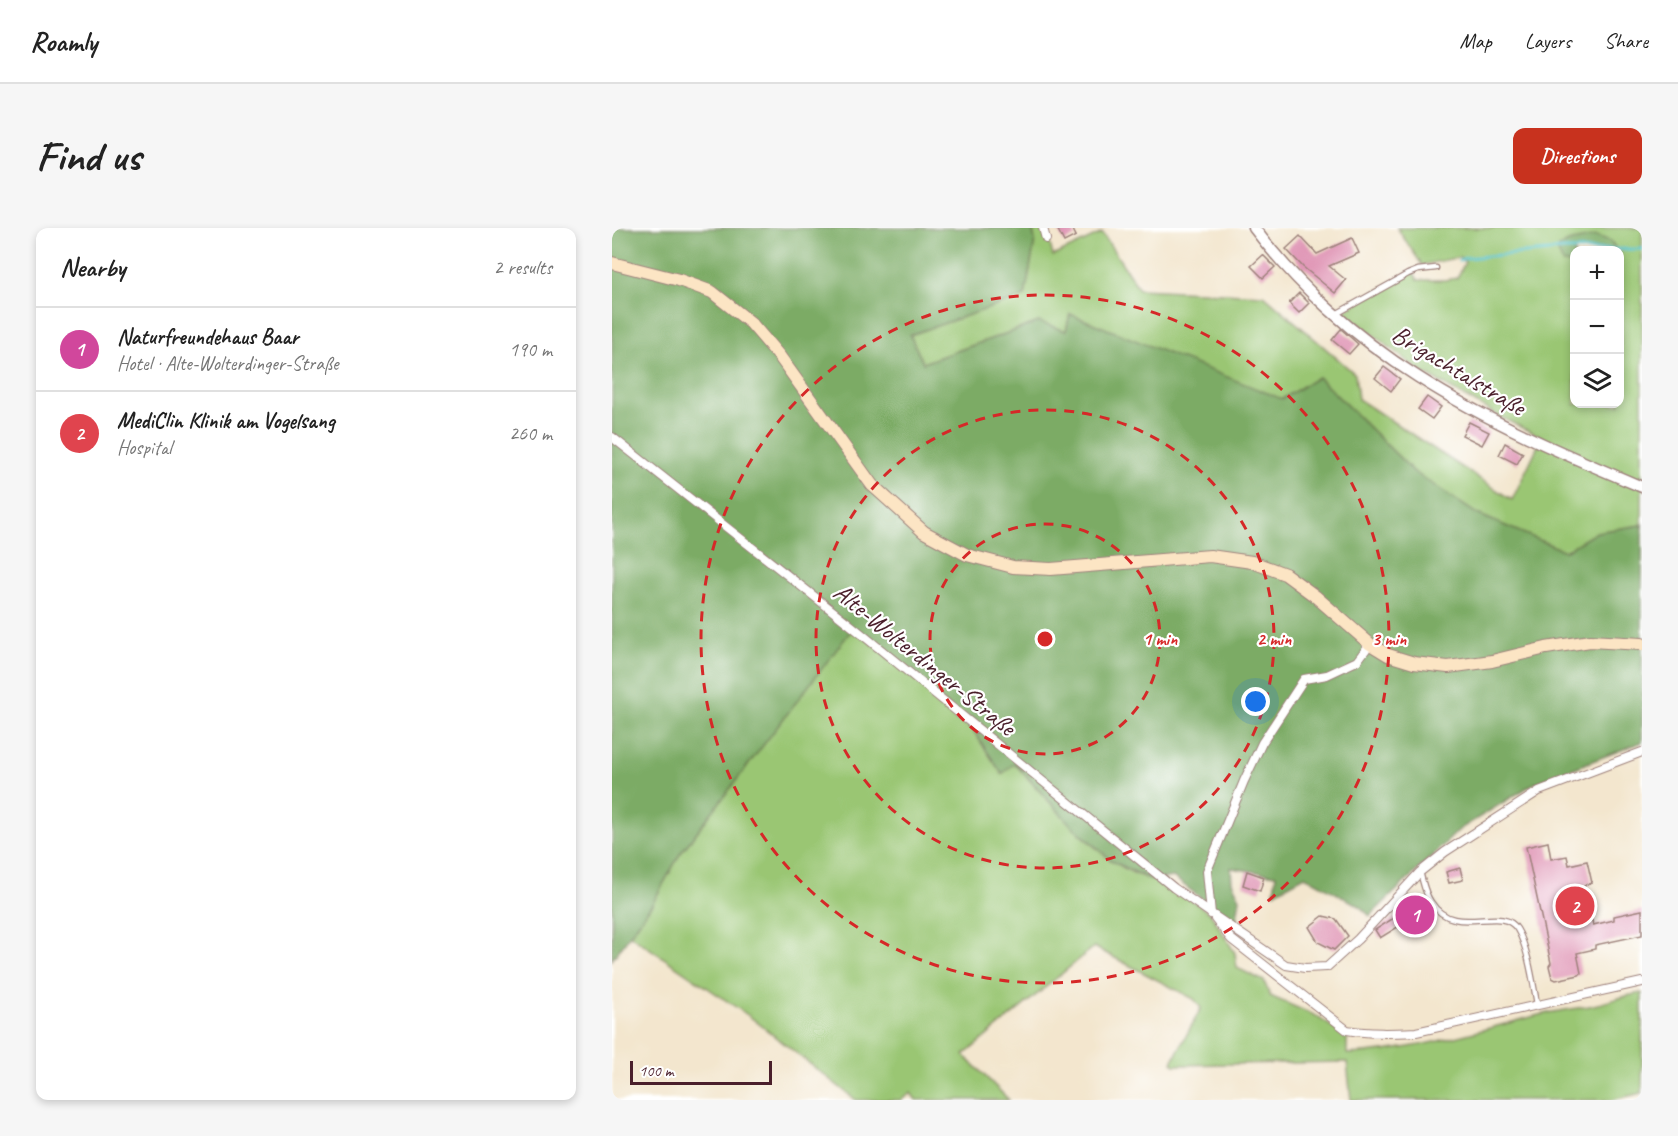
<!DOCTYPE html>
<html lang="en">
<head>
<meta charset="utf-8">
<style>
  body { margin:0; font-family:Caveat,sans-serif; background:#f6f6f6; color:#222 }
  .controls { position:absolute; right:18px; top:18px; display:grid; overflow:hidden; border-radius:12px; box-shadow:0 3px 9px #0003 }
  .controls button { width:54px; height:54px; display:grid; place-items:center; padding:0; border:0; border-bottom:2px solid #e0e0e0; background:#fff; color:#222; font:30px sans-serif }
  .scale { position:absolute; left:18px; bottom:15px; width:142px; box-sizing:border-box; padding-left:6px; border:3px solid #4a1f2b; border-top:0; font-size:16px; line-height:21px; white-space:nowrap; color:#4a1f2b; -webkit-text-stroke:4px #fff; paint-order:stroke }
  .you { position:absolute; left:644px; top:474px; width:21px; height:21px; margin:-15px; border:4px solid #fff; border-radius:50%; background:#1a73e8; box-shadow:0 0 0 9px #1a73e833 }
  .badge { display:grid; place-items:center; width:39px; height:39px; border-radius:50%; background:#c8321e; color:#fff; font-size:20px; font-weight:700 }
  .pin { position:absolute; translate:-50% -50%; border:3px solid #fff; box-shadow:0 2px 6px #0006 }
  .list { margin:0; padding:0; list-style:none }
  h2 { display:flex; justify-content:space-between; align-items:center; height:78px; margin:0; padding:0 24px; font-size:26px }
  h2 small { font-size:20px; font-weight:400; color:#767676 }
  .list li { display:grid; grid-template-columns:39px 1fr auto; gap:18px; align-items:center; box-sizing:border-box; height:84px; padding:0 24px; border-top:2px solid #e0e0e0 }
  .list b { display:block; font-size:22px; white-space:nowrap }
  .list p { margin:0; font-size:20px; white-space:nowrap; color:#767676 }
  .list em { font-size:20px; font-style:normal; color:#767676 }
  .icon { flex:none; width:33px; height:33px; fill:none; stroke:currentColor; stroke-width:2; stroke-linecap:round; stroke-linejoin:round }
  .map { position:relative; flex:none; width:1030px; height:872px; overflow:hidden; border-radius:12px }
  header { display:flex; align-items:center; gap:36px; box-sizing:border-box; height:84px; padding:0 30px; background:#fff; border-bottom:2px solid #e0e0e0 }
  header strong { font-size:28px }
  nav { display:flex; gap:33px; margin-inline-start:auto; font-size:21px }
  .intro { display:flex; align-items:center; justify-content:space-between; box-sizing:border-box; height:144px; padding:0 36px }
  h1 { margin:0; font-size:42px }
  .button { padding:15px 27px; border-radius:12px; background:#c8321e; color:#fff; font-size:21px; font-weight:700 }
  main { display:flex; gap:36px; padding:0 36px }
  aside { flex:1; background:#fff; border-radius:12px; box-shadow:0 3px 9px #0003 }
  .map>svg:first-child { display:block }
</style>
</head>
<body>
<header>
<strong>Roamly</strong>
<nav><a>Map</a><a>Layers</a><a>Share</a></nav>
</header>
<div class="intro"><h1>Find us</h1><a class="button">Directions</a></div>
<main>
<aside>
<h2>Nearby<small>2 results</small></h2>
<ul class="list">
<li><span class="badge" style="background:#d1479c">1</span><div><b>Naturfreundehaus Baar</b><p>Hotel · Alte-Wolterdinger-Straße</p></div><em>190 m</em></li>
<li><span class="badge" style="background:#e0444e">2</span><div><b>MediClin Klinik am Vogelsang</b><p>Hospital</p></div><em>260 m</em></li>
</ul>
</aside>
<div class="map">
<svg width="1030" height="872" viewBox="0 0 1030 872">
  <rect width="100%" height="100%" fill="#fff"/>
  <filter id="ink" filterUnits="userSpaceOnUse"><feTurbulence type="fractalNoise" baseFrequency=".0167" numOctaves="2"/><feDisplacementMap in="SourceGraphic" scale="12" xChannelSelector="R" yChannelSelector="G"/><feConvolveMatrix kernelMatrix="1 2 1 2 8 2 1 2 1" color-interpolation-filters="sRGB"/></filter>
  <filter id="wash" filterUnits="userSpaceOnUse"><feTurbulence type="fractalNoise" baseFrequency=".008" numOctaves="4" result="noise"/><feDisplacementMap in="SourceGraphic" scale="24" xChannelSelector="R" yChannelSelector="G"/><feGaussianBlur stdDeviation="1.35" result="paint"/><feColorMatrix in="noise" values="0 0 0 0 0 0 0 0 0 0 0 0 0 0 0 0 0 1.4 0 .05"/><feComposite in="paint" operator="in"/></filter>
  <g filter="url(#wash)">
    <rect width="100%" height="100%" fill="#f3e6ce"/>
    <!-- green -->
    <g fill="#9ac673" stroke="#72724f" stroke-width="1.5" fill-rule="evenodd">
      <path d="M420 0H434L441 28 490 5 527 61 652 67 743 146 746 171 900 272 930 209 888 189 805 141 731 83 801 43 806 52H833L845 50 853 34 848 29 810 37 785 0H1030V297L985 304 953 323 865 286 802 244 706 149 670 172 458 86 454 103 427 94 311 135 298 107 413 68 423 12ZM999 13 1004 22H1008V176H963L962 36 958 37 946 24Z"/>
      <path d="M241 399 355 493 390 546 402 535C432 567 504 657 550 651L599 686 623 725 625 740 652 753 658 768 702 787 735 809V826C801 824 864 803 927 787 947 782 967 781 986 776 1001 772 1014 767 1030 765V865L1000 872H739L735 834 563 837 560 834 589 780 582 771 482 719 352 827 397 872H304L299 865 289 872H244L137 788 18 707 40 676 68 626Z"/>
    </g>
    <!-- forest -->
    <g fill="#7bab65" stroke="#626548" stroke-width="1.5">
      <path d="M0 0H420L423 12 413 68 298 107 311 135 427 94 454 103 458 86 670 171 706 149 802 244 865 286 953 323 985 304 1030 297V514L921 556 848 601 758 688 746 677 693 648 662 665 664 647 619 640 620 654 628 670 624 696 561 649 539 652 500 633 458 596 403 535 390 546 355 493 241 400 68 626 40 676 0 732Z"/>
      <path d="M984 8 999 13 1004 22H963L962 36 951 35 946 24 947 19 956 14Z"/>
    </g>
    <g fill="none" stroke-linecap="round" stroke-linejoin="round">
      <!-- stream -->
      <path stroke="#58c5ce" stroke-width="3" d="M847 33 853 30 950 22 1030 21"/>
    </g>
    <g id="blocks">
      <!-- building -->
      <g fill="#e096b6">
        <path d="M445 0H460L464 8 452 14Z"/>
        <path d="M688 8 705 26 740 10 747 25 717 38 734 52 723 65 691 39 674 21Z"/>
        <path d="M651 27 663 39 651 50 639 38Z"/>
        <path d="M687 65 697 75 687 85 677 75Z"/>
        <path d="M729 101 746 116 737 126 720 112Z"/>
        <path d="M772 139 788 151 779 163 763 150Z"/>
        <path d="M815 169 829 179 820 191 806 181Z"/>
        <path d="M857 194 877 204 870 217 850 207Z"/>
        <path d="M893 215 911 225 905 236 887 227Z"/>
        <path d="M936 614 939 631 955 628 957 637 975 633 980 655 972 657 981 697 1002 692V688L1030 682V707L983 717V721L965 725 969 745 967 747 944 752 940 750 937 738 939 735 914 619Z"/>
        <path d="M848 640 851 652 837 655 834 644Z"/>
        <path d="M635 643 652 649 648 663 631 657Z"/>
        <path d="M812 673 816 683 810 685 815 696 803 701 801 698 794 700 792 695 768 710 763 702 788 686 785 679 794 675 796 680Z"/>
        <path d="M711 688 724 691 736 708 722 722 706 714 697 699Z"/>
      </g>
    </g>
  </g>
  <g filter="url(#ink)">
    <use href="#blocks" fill-opacity="0" stroke="#9e827c" stroke-width="1.5"/>
    <g fill="none" stroke-linecap="round" stroke-linejoin="round">
      <defs>
        <g id="service">
          <path d="M724 86 796 46 806 42 824 40"/>
          <path d="M808 644C811 654 813 666 819 674 843 712 889 675 905 701 916 719 921 755 925 776"/>
        </g>
        <g id="minor">
          <path d="M431 0 434 11"/>
          <path d="M0 209 241 399 562 660 674 737 693 740 715 739 746 711 808 644 833 624 927 563 1030 524"/>
          <path d="M599 686 595 643 632 553 650 515 692 451 715 447 745 433 758 416"/>
          <path d="M603 691 619 711 735 802C759 806 781 805 804 804L1030 754"/>
        </g>
        <path id="tertiary" d="M642 0C686 58 744 110 806 149 876 194 954 227 1030 259"/>
        <path id="secondary" d="M0 35 67 52 100 64 139 95 168 129 260 257 312 304 355 327 401 339 439 341 598 328 640 334 673 346 703 368 758 416 776 427 802 435 836 439 880 433 934 420 978 413 1030 416"/>
      </defs>
      <!-- service casing -->
      <use href="#service" stroke="#9e827c" stroke-width="7"/>
      <!-- minor casing -->
      <use href="#minor" stroke="#9e827c" stroke-width="10"/>
      <!-- tertiary casing -->
      <use href="#tertiary" stroke="#9e827c" stroke-width="13"/>
      <!-- secondary casing -->
      <use href="#secondary" stroke="#9e827c" stroke-width="14"/>
      <!-- service -->
      <use href="#service" stroke="#fff" stroke-width="4.5"/>
      <!-- minor -->
      <use href="#minor" stroke="#fff" stroke-width="8"/>
      <!-- tertiary -->
      <use href="#tertiary" stroke="#fff" stroke-width="10"/>
      <!-- secondary -->
      <use href="#secondary" stroke="#fce5c4" stroke-width="12"/>
    </g>
  </g>
  <!-- distance rings -->
  <g fill="none" stroke="#d62828" stroke-width="3" stroke-dasharray="10 8">
    <circle cx="433" cy="411" r="115"/>
    <circle cx="433" cy="411" r="229"/>
    <circle cx="433" cy="411" r="344"/>
  </g>
  <g text-anchor="middle" stroke-width="4.5" stroke-linejoin="round" paint-order="stroke">
    <!-- street labels -->
    <g font-size="26" fill="#4a1f2b" stroke="#fff">
      <text transform="translate(847 142) rotate(31)" y="9">Brigachtalstraße</text>
      <text transform="translate(313 431) rotate(39)" y="9">Alte-Wolterdinger-Straße</text>
    </g>
  </g>
  <circle cx="433" cy="411" r="9" fill="#d62828" stroke="#fff" stroke-width="3"/>
  <g font-size="18" text-anchor="middle" font-weight="bold" fill="#d62828" stroke="#fff" stroke-width="4.5" stroke-linejoin="round" paint-order="stroke">
    <text x="548" y="417">1 min</text>
    <text x="662" y="417">2 min</text>
    <text x="777" y="417">3 min</text>
  </g>
</svg>
<div class="controls">
<button>+</button>
<button>−</button>
<button><svg class="icon" aria-label="layers" viewBox="0 0 24 24"><path d="M12 4l9 5-9 5-9-5zM3 14l9 5 9-5"/></svg></button>
</div>
<div class="scale">100 m</div>
<div class="you"></div>
<div class="pin badge" style="left:803px;top:687px;background:#d1479c">1</div>
<div class="pin badge" style="left:963px;top:678px;background:#e0444e">2</div>
</div>
</main>
</body>
</html>
